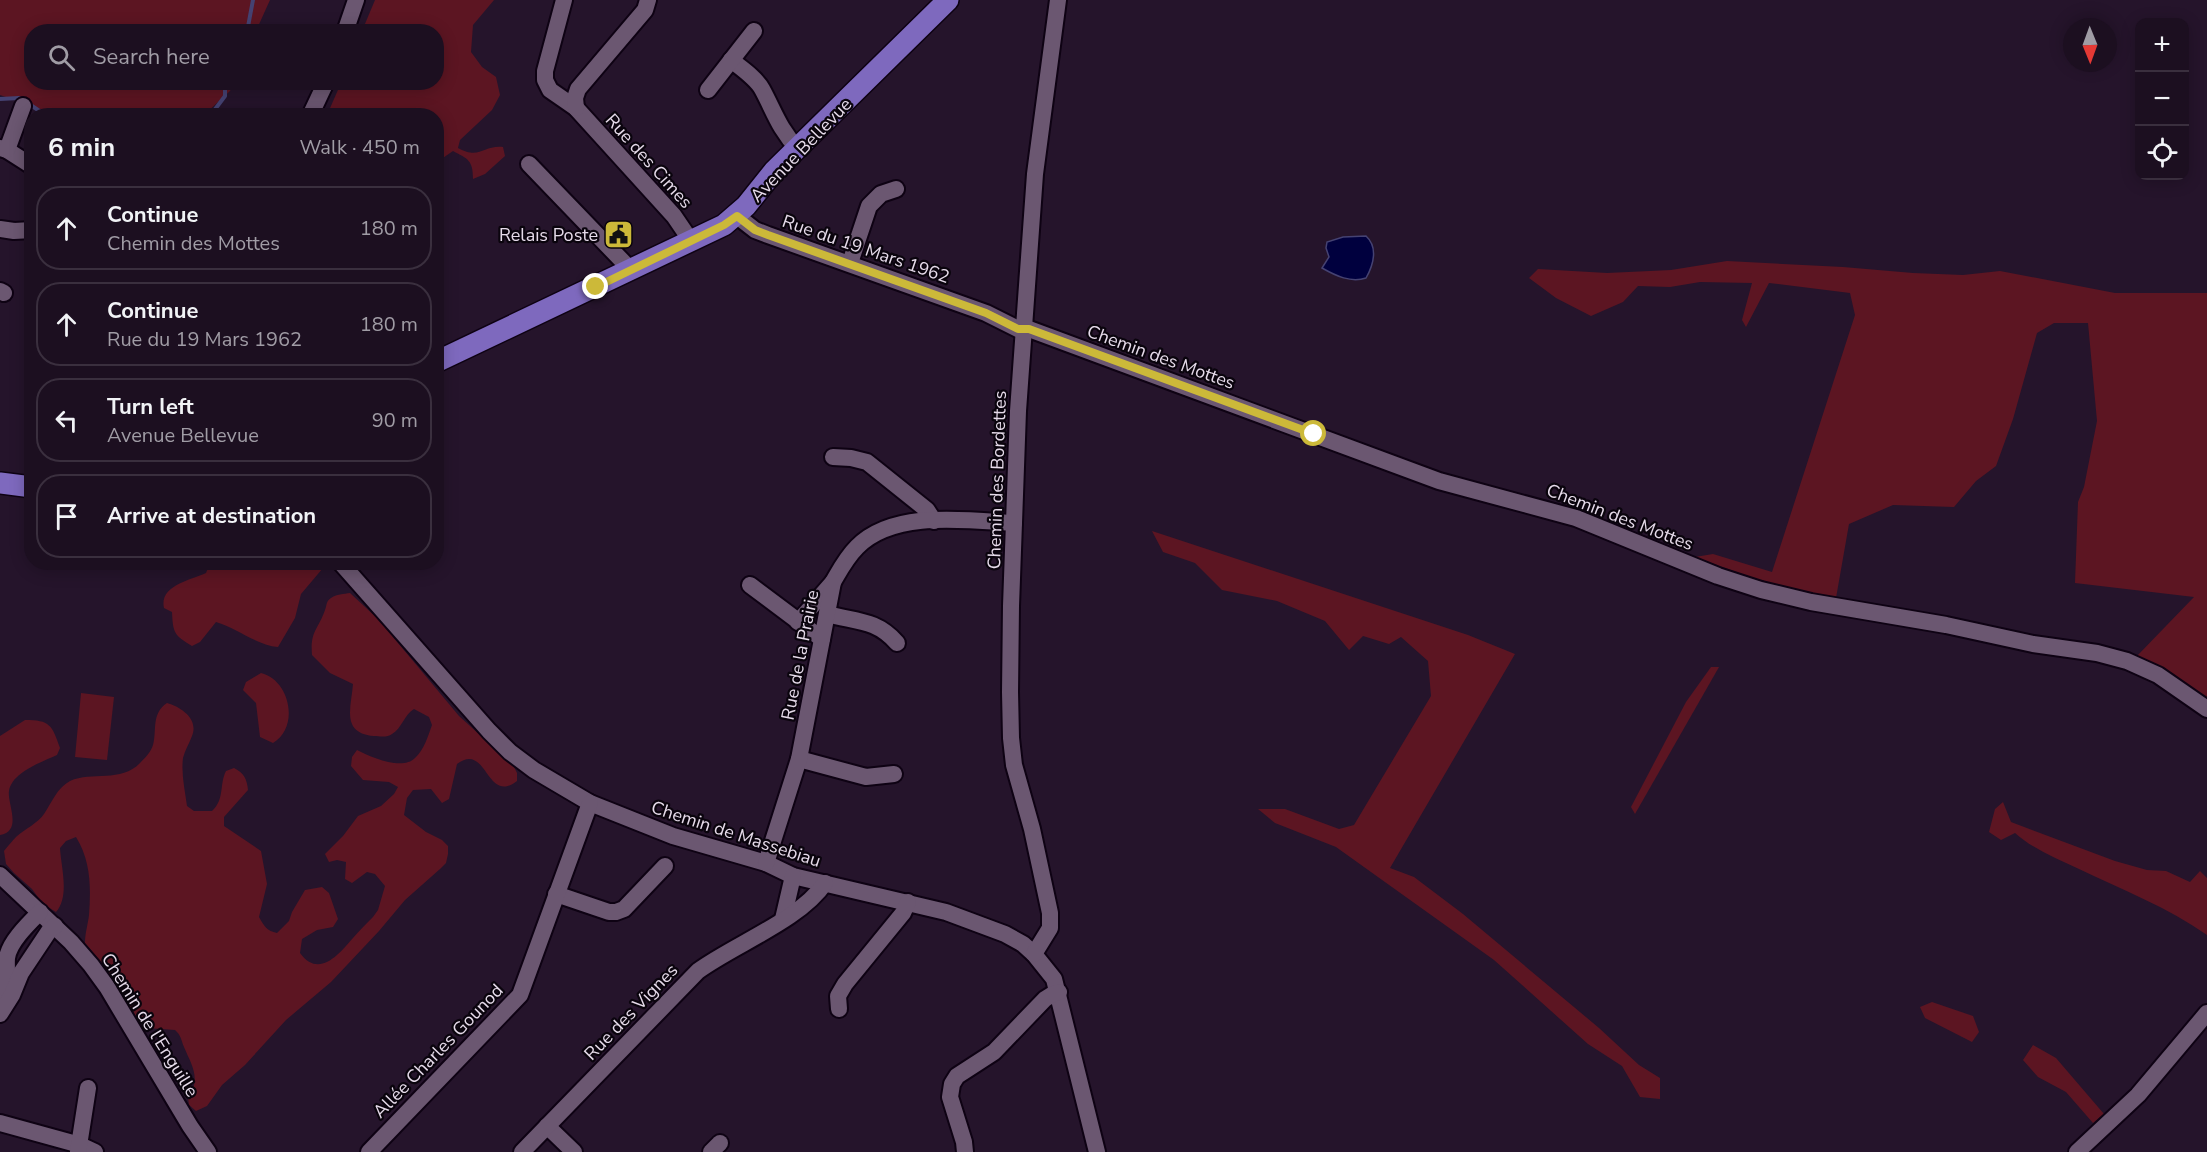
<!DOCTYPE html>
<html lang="en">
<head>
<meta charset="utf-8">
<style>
  body { margin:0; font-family:"Nunito Sans",sans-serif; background:#291d2d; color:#f1f3f6 }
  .controls { position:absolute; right:18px; top:18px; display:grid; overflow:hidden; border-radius:12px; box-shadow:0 3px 15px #0003 }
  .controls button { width:54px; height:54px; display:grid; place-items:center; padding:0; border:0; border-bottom:2px solid #3a2f3e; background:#1c0f20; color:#f1f3f6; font:30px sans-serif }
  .compass { position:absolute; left:2063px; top:18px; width:54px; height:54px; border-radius:50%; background:#1c0f20; box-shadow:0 3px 15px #0003; rotate:179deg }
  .stop { position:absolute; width:18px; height:18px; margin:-14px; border:4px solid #ccb939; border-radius:50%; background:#fff }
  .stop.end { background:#ccb939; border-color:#fff; box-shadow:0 2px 6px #0008 }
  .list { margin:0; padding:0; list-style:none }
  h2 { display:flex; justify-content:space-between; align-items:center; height:78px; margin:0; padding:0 24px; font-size:26px }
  h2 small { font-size:20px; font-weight:400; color:#a09ca5 }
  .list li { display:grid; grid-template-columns:39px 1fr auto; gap:18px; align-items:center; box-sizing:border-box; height:84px; margin:0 12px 12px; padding:0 12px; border:2px solid #3a2f3e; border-radius:24px }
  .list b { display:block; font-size:22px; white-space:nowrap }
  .list p { margin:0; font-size:20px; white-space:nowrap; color:#a09ca5 }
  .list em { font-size:20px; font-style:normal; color:#a09ca5 }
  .icon { flex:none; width:33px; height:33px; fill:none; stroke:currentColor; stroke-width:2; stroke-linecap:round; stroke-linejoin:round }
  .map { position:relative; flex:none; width:2207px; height:1152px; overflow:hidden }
  .search { position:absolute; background:#1c0f20; box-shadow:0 3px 15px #0003; left:24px; top:24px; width:420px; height:66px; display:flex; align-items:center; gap:15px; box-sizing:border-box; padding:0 21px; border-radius:24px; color:#a09ca5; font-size:22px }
  .panel { position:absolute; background:#1c0f20; box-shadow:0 3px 15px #0003; left:24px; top:108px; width:420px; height:462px; border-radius:24px }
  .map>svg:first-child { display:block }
</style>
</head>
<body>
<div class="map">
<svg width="2207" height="1152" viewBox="0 0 2207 1152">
  <rect width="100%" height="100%" fill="#25142b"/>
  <!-- green -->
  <g fill="#5c1522">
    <path d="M0 0H270L256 31 32 32V82L234 83 230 91 204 115H58L0 95Z"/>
    <path d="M375 0H494L473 25 471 52 482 67 496 77 500 95 492 110 460 140 458 148C480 160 483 145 503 147L505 156 485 174 473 179C473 160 468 159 453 151L437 162 436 116 327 115 341 83 436 82V32L362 31Z"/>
    <path d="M1727 261 1843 267 1913 273 1963 275 2000 271 2115 293H2207V700L2136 657 2194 597 2075 583 2078 502 2084 487 2097 421 2088 323H2054L2037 333 2013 419 1996 466 1976 481 1954 507 1893 505 1849 524 1836 598 1769 584 1695 557 1713 554 1772 572 1855 315 1850 293 1769 283 1746 327 1742 320 1752 283 1700 282 1670 287 1638 286 1623 302 1591 316 1556 298 1529 278 1538 269 1607 273 1671 270Z"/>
    <path d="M1152 531 1468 635 1515 654 1390 868 1414 877 1463 914 1599 1028 1639 1065 1660 1078V1099L1640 1097 1622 1066 1588 1044 1494 960 1336 847 1275 823 1258 809H1285L1339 829 1354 825 1431 696 1428 661 1401 637 1389 644 1363 636 1349 650 1325 621 1277 601 1222 590 1195 563 1163 552Z"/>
    <path d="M210 563H318L323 568 301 594 295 618 278 647C256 645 237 628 216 622L200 642 192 646C174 635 173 633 172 612L164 608C159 586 190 580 206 573Z"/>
    <path d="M350 593 378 619 459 716 513 765 517 773V781C486 805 487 741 457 764L449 799 442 803 431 789 413 790 407 798 404 815 426 832 442 840 448 846V854L446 863 440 869 405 900 379 931 331 982 286 1020 245 1065 222 1085 207 1106 196 1111 189 1105 188 1097C202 1079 191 1064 184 1047 181 1040 181 1035 175 1030L147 1028 140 1023 101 962 85 943C85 933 88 924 89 915 91 888 91 861 76 837L66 841 60 848C61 867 70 896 56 912L43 904 32 889 14 873 6 864 4 851C8 846 12 841 16 837 25 829 38 823 44 814 52 802 57 788 70 781 92 771 121 783 140 763 145 758 151 752 153 745 157 729 151 714 167 703 181 707 199 719 192 736 189 744 185 750 183 758 181 774 185 790 187 806L194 811H212C225 799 219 785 226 771L234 768C244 773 247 779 248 790L224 817V826L261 851 267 884 259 917C264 926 267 931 277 933L289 921 292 912 305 890 322 887 329 893 338 919 333 927 317 930 302 939 300 953C319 979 339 954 353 938 359 931 366 924 373 917L378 910 385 886 375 874 367 872 352 883 345 879 346 862 337 860 329 862 325 854 343 836 358 816 381 806 394 794 398 787 389 782 363 780 351 766 352 757 357 750C371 757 402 771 415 758 424 750 428 736 432 725L429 717 414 709C404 715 402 728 392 734 387 738 379 736 374 736 341 733 351 708 353 684L330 673 312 655C310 631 318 630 325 610 327 605 326 601 331 598 336 594 344 594 350 593Z"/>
    <path d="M1711 667H1719L1635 814 1631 807 1686 702Z"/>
    <path d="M261 673C290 680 300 727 273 743L260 737 256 703 243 690 246 682Z"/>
    <path d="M81 693 114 697 107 760 75 757Z"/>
    <path d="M25 720C50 720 52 725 60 748L57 755C42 762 12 772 9 791 7 804 23 831 0 835V736Z"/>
    <path d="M2003 802 2011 822 2115 861 2147 870 2166 871 2190 882 2200 871 2207 878V935C2167 907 2123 890 2079 869 2057 859 2033 849 2015 833L2001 840 1989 832 1995 809Z"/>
    <path d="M1932 1002 1973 1016 1979 1032 1972 1042 1925 1018 1920 1007Z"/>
    <path d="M2033 1045 2056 1058 2104 1114 2093 1123 2066 1092 2038 1077 2023 1060Z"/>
  </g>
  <!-- water -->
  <path fill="#00003e" stroke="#454272" stroke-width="1.5" d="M1366 236C1378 247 1374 264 1366 278 1351 283 1336 276 1322 268L1329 257 1326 248 1327 242 1343 237Z"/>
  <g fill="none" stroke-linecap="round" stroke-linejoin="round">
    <!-- stream -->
    <g stroke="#454272" stroke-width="4">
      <path d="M247 32 253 0"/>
      <path d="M0 99 19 98 23 100"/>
      <path d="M29 104 47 116"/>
      <path d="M210 116 225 96V82"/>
    </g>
    <defs>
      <g id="minor">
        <path d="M564 0 545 71V80L550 90 576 108 674 216 691 241"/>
        <path d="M345 32 356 0"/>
        <path d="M731 60C741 68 756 78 762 89 774 111 779 129 798 149"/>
        <path d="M708 90 754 31"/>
        <path d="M576 108 575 98 578 89 645 10 648 0"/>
        <path d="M310 116 326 82"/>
        <path d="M0 148 7 150 32 166"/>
        <path d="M7 150 23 106"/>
        <path d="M529 164 631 270"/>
        <path d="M737 216 755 230 768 235 986 313 1018 329H1029L1439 481 1576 518 1718 576 1761 590 1811 602 1946 625 2033 644 2097 653 2127 661 2158 675 2207 709"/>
        <path d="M0 229 14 231 32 230"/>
        <path d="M850 263 869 206 881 194 896 189"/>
        <path d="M0 291 4 293"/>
        <path d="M833 457 851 458 867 462 927 510 934 521"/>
        <path d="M340 562 489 731 510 752 534 770 590 803 673 836 766 863 793 876 946 912 1005 934 1023 944 1034 954 1054 979 1097 1152"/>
        <path d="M750 585 822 639"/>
        <path d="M827 614C856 622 876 619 897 643"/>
        <path d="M798 622 833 582"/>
        <path d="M799 759 866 777 894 774"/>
        <path d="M766 863 799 759 833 582C840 570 846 558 857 547 893 510 965 520 1014 523"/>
        <path d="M0 875 71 942 91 965 107 987 190 1126 208 1152"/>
        <path d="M556 894 609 912H616L624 909 665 866"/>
        <path d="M783 919 793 876"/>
        <path d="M1034 954 1050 928V913L1032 829 1014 765 1011 738 1010 692 1011 606 1018 411 1035 174 1058 0"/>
        <path d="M1 994C10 982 6 972 7 958 9 942 29 923 40 912"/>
        <path d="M839 1009 838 996 845 984 903 913 908 902"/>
        <path d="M0 1014 12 995 21 973 49 931 55 926"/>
        <path d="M0 1123 80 1145 95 1152"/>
        <path d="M547 1126 574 1152"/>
        <path d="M78 1152 88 1088"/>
        <path d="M369 1152 520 995 590 803"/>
        <path d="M522 1152 698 971C735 944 800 920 825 883"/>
        <path d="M711 1152 720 1143"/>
        <path d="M965 1152 964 1142 950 1097 952 1084 957 1076 994 1052 1045 999 1053 994 1059 992"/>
        <path d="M2077 1152 2138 1095 2207 1013"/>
      </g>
      <g id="major">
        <path d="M436 362 724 225 746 206 774 171 948 0"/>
        <path d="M0 483 32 487"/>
      </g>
    </defs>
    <!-- minor casing -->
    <use href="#minor" stroke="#0e0213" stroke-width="20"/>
    <!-- major casing -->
    <use href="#major" stroke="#0e0213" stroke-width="24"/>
    <!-- minor -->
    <use href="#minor" stroke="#6b5771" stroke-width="16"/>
    <!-- major -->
    <use href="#major" stroke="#7e69be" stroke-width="21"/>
  </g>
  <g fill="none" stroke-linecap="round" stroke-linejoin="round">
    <!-- route -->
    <path stroke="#ccb939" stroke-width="8" d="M596 287 724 225 737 216 755 230 768 235 986 313 1018 329H1029L1314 434"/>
  </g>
  <!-- icons -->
  <defs>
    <symbol id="civic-square" viewBox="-11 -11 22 22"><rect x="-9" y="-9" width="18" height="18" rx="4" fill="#ccb939" stroke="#0a040d"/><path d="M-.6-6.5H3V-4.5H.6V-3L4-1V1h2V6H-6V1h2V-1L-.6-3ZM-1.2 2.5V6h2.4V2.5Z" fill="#111"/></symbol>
  </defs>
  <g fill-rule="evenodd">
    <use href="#civic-square" x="602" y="218" width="33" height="33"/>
  </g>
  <g text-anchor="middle" stroke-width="4.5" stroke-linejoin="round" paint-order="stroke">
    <!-- street labels -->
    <g font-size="18" fill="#e6dbea" stroke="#0a040d">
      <text transform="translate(801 150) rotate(-46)" y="6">Avenue Bellevue</text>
      <text transform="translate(649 161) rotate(48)" y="6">Rue des Cimes</text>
      <text transform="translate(866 249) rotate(19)" y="6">Rue du 19 Mars 1962</text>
      <text transform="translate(1161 357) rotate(20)" y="6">Chemin des Mottes</text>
      <text transform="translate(997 480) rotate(-88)" y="6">Chemin des Bordettes</text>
      <text transform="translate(1620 517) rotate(21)" y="6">Chemin des Mottes</text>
      <text transform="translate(800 655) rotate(-79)" y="6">Rue de la Prairie</text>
      <text transform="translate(736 834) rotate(18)" y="6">Chemin de Massebiau</text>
      <text transform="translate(631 1012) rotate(-46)" y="6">Rue des Vignes</text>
      <text transform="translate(150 1025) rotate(58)" y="6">Chemin de l'Enguille</text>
      <text transform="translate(438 1051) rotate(-46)" y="6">Allée Charles Gounod</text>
    </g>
    <!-- poi labels -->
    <g font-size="18" fill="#e6dbea" stroke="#0a040d" text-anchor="end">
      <text x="598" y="241">Relais Poste</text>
    </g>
  </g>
</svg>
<div class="controls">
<button>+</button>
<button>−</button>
<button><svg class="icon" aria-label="locate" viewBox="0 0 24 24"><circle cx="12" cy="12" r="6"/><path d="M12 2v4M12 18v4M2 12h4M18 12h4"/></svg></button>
</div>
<svg class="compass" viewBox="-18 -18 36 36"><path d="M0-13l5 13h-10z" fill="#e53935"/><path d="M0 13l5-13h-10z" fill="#a09ca5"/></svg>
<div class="stop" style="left:1314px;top:434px"></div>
<div class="stop end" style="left:596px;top:287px"></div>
<div class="search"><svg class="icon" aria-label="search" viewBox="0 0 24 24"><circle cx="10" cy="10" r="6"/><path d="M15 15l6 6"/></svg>Search here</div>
<section class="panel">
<h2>6 min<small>Walk · 450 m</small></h2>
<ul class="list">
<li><svg class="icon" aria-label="ahead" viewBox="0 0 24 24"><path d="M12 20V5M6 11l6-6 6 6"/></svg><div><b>Continue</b><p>Chemin des Mottes</p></div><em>180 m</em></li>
<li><svg class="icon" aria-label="ahead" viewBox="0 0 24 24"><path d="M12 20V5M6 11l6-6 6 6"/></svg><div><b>Continue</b><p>Rue du 19 Mars 1962</p></div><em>180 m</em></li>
<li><svg class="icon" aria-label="left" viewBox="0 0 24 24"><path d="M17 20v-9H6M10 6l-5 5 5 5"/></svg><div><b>Turn left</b><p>Avenue Bellevue</p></div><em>90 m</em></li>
<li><svg class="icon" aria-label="arrive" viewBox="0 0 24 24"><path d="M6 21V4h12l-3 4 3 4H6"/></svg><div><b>Arrive at destination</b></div></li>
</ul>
</section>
</div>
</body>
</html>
